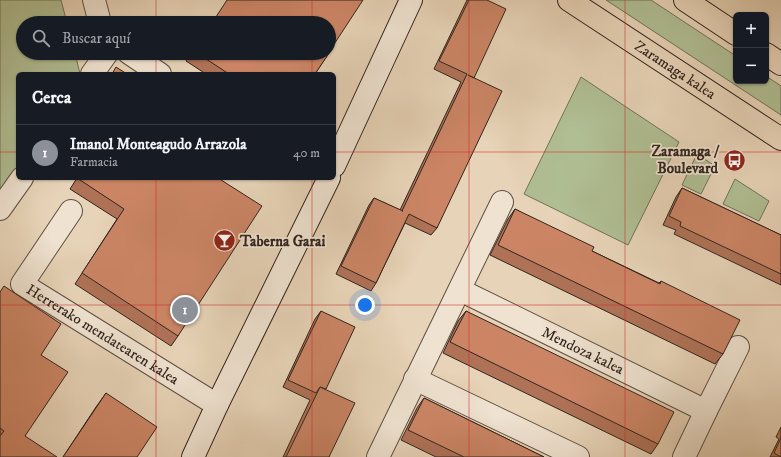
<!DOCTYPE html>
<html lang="es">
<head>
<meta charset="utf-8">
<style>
  body { margin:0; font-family:"IM FELL DW Pica",serif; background:#242831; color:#f1f3f6 }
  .controls { position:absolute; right:12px; top:12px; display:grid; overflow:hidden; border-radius:6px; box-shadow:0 1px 3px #0004 }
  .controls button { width:36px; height:36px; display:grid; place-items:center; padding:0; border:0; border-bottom:1px solid #363941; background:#171b24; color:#f1f3f6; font:20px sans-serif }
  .you { position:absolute; left:365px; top:305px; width:14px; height:14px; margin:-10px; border:3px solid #fff; border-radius:50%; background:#1a73e8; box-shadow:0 0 0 6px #1a73e833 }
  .badge { display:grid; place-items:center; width:26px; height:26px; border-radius:50%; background:#8c9099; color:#fff; font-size:13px; font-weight:700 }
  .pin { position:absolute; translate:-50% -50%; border:2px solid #fff; box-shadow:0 1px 4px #0006 }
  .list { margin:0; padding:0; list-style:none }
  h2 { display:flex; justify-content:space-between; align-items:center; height:52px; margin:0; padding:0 16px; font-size:17px }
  h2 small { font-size:13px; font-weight:400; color:#9ea1a6 }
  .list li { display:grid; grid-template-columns:26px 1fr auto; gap:12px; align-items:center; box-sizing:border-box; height:56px; padding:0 16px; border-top:1px solid #363941 }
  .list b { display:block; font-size:15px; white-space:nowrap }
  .list p { margin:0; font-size:13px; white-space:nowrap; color:#9ea1a6 }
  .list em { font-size:13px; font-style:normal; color:#9ea1a6 }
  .icon { flex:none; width:22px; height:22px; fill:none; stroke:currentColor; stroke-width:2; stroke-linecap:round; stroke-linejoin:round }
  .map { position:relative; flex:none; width:781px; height:457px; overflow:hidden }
  .search { position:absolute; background:#171b24; box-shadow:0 1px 3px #0004; left:16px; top:16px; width:320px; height:44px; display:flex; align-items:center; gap:10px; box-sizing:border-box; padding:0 14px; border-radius:22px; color:#9ea1a6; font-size:15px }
  .panel { position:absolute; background:#171b24; box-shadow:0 1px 3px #0004; left:16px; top:72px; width:320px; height:108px; border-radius:6px }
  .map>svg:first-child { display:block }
</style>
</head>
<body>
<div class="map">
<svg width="781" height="457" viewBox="0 0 781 457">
  <rect width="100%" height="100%" fill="#e7d3b7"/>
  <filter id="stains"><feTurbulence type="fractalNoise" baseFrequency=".005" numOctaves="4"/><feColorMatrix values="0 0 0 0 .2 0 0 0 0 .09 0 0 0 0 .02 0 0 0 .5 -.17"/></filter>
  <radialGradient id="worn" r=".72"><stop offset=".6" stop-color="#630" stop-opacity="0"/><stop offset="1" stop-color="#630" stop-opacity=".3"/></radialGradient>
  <!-- green -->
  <g fill="#b0be93" stroke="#707259">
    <path d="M0 0H61L67 23H23V53H75L80 74H18V168L0 195Z"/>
    <path d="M606 0H651L736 56V81H766V76L781 86V115Z"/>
    <path d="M581 77 679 142 628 245 524 194Z"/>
    <path d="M697 154 715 166 701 194 682 185Z"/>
    <path d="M735 179 769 201 759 221 723 204Z"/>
  </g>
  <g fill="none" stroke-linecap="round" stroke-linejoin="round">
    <defs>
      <g id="street">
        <path d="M94 0 100 23"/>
        <path d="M129 53 160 74"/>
        <path d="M92 74 107 53"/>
        <path d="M0 209 22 178"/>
        <path id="s1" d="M71 211 22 284 217 405"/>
        <path id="s2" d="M460 290 706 411"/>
        <path d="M415 379 578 457"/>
        <path d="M378 457C419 372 461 287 502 202"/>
        <path d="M684 457 706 411 738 347"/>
      </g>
      <g id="secondary">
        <path d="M334 166 411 0"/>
        <path d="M193 457 217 405 329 178"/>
      </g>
      <g id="primary">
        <path id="s3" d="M569 0 781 139"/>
        <path d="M685 0 736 34"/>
        <path d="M766 54 781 64"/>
      </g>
    </defs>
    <!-- street casing -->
    <use href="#street" stroke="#5e5045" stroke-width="24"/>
    <!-- secondary casing -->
    <use href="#secondary" stroke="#31251f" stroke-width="24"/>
    <!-- primary casing -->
    <use href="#primary" stroke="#31251f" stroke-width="24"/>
    <!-- street -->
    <use href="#street" stroke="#efe2d0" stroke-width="22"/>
    <!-- secondary -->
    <use href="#secondary" stroke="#efe2d0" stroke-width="22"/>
    <!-- primary -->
    <use href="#primary" stroke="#e7d3b7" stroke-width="22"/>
  </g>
  <!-- wall -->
  <g fill="#af7257" stroke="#31251f">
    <path d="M467 0H487L474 78 437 228 431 235 405 223 376 283 371 291 336 274 369 205 374 198 400 210 461 82 434 69Z"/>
    <path d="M191 53H329L315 74H206L186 61Z"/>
    <path d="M77 178H218L178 336 171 346 75 284 117 219 70 189Z"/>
    <path d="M682 188 781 235V285L674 234 676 230 663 225 676 197Z"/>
    <path d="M515 209 592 251 659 283 661 281 723 354 715 364 490 255 508 219Z"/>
    <path d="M0 292 41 355 25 436 0 457Z"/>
    <path d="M321 311 329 457H283L310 400 283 387 315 319Z"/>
    <path d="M466 311 658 444 651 454 443 353 458 321Z"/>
    <path d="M106 393 137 457H63L96 407Z"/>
    <path d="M424 398 544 457H436L401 440 417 408Z"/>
    <path d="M781 427V457H770L779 439 776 437Z"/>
  </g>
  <!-- building -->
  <g fill="#cb8565" stroke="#31251f">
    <path d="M227 0H363L329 52V23H212Z"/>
    <path d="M469 0H487L506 9 474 78 468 75 502 91 437 228 409 214 376 283 341 266 374 198 403 211H402L467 74 439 61Z"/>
    <path d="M197 53H329L315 74H229Z"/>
    <path d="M116 67 127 74H112Z"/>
    <path d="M77 178H218L262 206 178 336 82 273 124 209Z"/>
    <path d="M682 188 781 235V274L680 226 681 222 669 216Z"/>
    <path d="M515 209 594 247 592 251 660 284 661 281 740 320 723 354 498 245Z"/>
    <path d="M4 286 61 324 41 355 68 372 25 436 57 457H0V436L4 431 0 428V292Z"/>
    <path d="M321 311 355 327 326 389 320 387 316 393 288 380Z"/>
    <path d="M466 311 674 412 658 444 450 342Z"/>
    <path d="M320 387 355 403 329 457H286Z"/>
    <path d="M106 393 157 427 137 457H63Z"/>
    <path d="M424 398 544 457H464L408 430Z"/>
    <path d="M781 438V457L774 453Z"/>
  </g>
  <!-- grid -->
  <path fill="none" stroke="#d62828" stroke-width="1" stroke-opacity="0.55" d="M156 0V23M312 0V23M469 0V457M625 0V457M156 53V74M312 53V74M0 152H18M334 152H781M156 178V457M312 178V457M0 305H781"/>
  <!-- icons -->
  <defs>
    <symbol id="bus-disc" viewBox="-11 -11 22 22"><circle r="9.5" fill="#8f2418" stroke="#efe2d0"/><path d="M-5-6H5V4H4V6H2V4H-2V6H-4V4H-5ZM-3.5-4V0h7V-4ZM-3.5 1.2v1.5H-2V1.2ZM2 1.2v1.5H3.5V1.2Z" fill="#fff"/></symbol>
    <symbol id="bar-disc" viewBox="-11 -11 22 22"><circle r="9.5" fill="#8f2418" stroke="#efe2d0"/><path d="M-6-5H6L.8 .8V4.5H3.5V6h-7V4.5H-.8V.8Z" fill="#fff"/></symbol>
  </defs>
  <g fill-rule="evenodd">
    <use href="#bus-disc" x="722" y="148" width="25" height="25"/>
    <use href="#bar-disc" x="212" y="228" width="25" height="25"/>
  </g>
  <g text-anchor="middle" stroke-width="3.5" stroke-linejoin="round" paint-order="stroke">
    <!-- street labels -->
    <g font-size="15" fill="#31251f" stroke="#efe2d0">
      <text dy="5" stroke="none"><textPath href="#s3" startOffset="127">Zaramaga kalea</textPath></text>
      <text dy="5" stroke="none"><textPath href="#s1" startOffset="183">Herrerako mendatearen kalea</textPath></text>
      <text dy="5" stroke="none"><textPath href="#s2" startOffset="137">Mendoza kalea</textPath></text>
    </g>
    <!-- poi labels -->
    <g font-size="15" font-weight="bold" fill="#31251f" stroke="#efe2d0" text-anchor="end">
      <text x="718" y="156">Zaramaga /<tspan x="718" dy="17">Boulevard</tspan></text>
      <text x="240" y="246" text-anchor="start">Taberna Garai</text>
    </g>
  </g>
  <rect width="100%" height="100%" filter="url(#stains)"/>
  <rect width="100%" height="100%" fill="url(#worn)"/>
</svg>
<div class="controls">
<button>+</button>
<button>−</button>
</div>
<div class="you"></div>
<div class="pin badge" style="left:185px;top:310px">1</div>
<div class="search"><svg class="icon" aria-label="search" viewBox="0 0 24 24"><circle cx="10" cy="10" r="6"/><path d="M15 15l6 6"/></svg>Buscar aquí</div>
<section class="panel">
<h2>Cerca<small></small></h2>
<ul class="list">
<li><span class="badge">1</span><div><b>Imanol Monteagudo Arrazola</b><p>Farmacia</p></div><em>40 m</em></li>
</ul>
</section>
</div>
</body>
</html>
